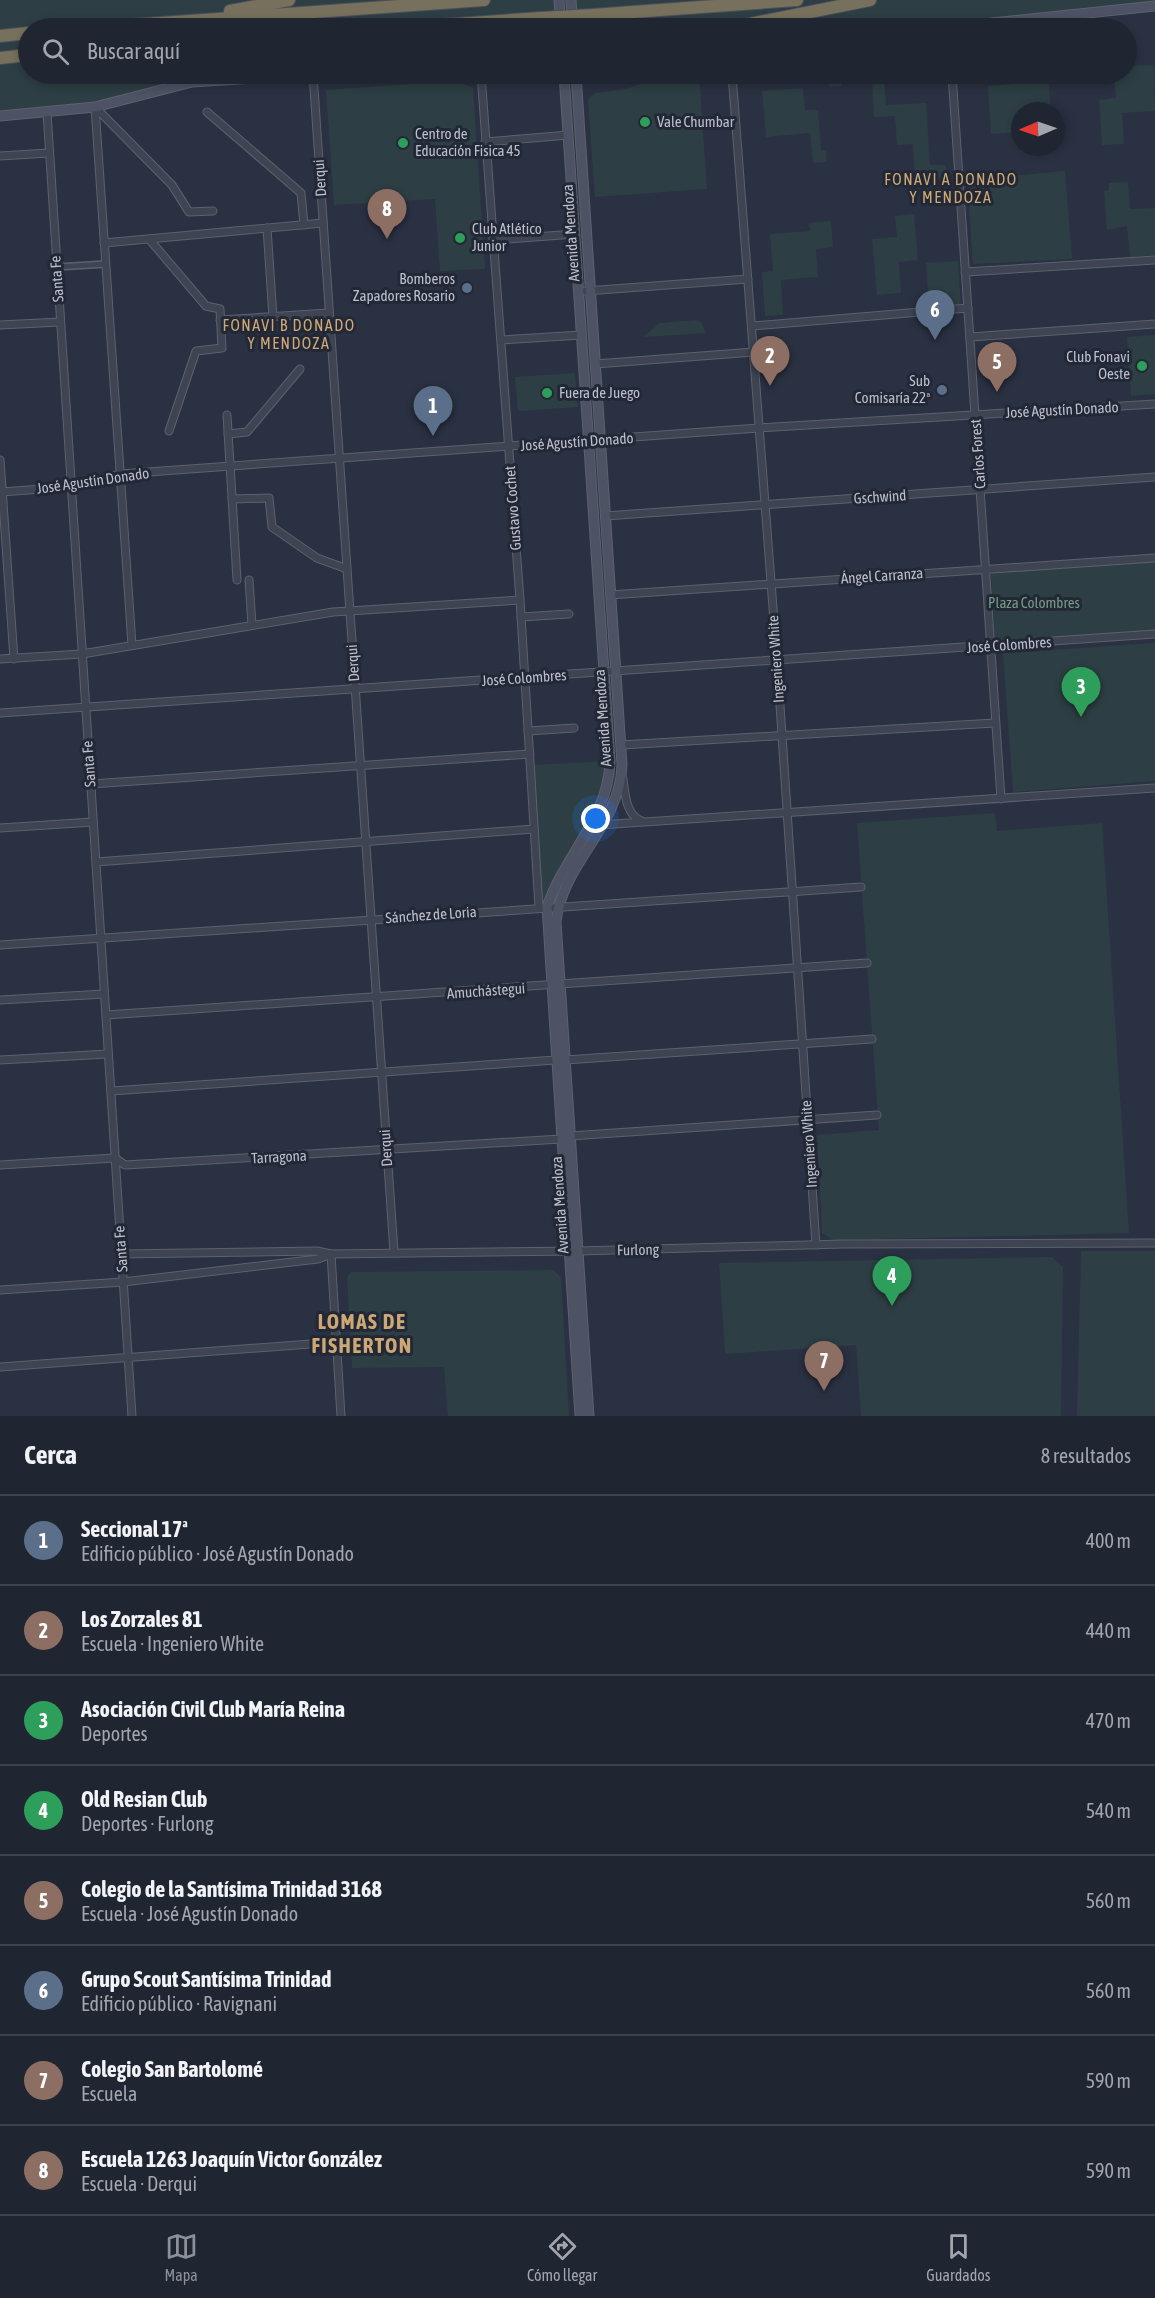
<!DOCTYPE html>
<html lang="es">
<head>
<meta charset="utf-8">
<style>
  body { margin:0; font-family:"Asap Condensed",sans-serif; background:#282d3a; color:#f1f3f6 }
  .compass { position:absolute; left:1011px; top:102px; width:54px; height:54px; border-radius:50%; background:#202532; box-shadow:0 3px 9px #0003; rotate:268deg }
  .you { position:absolute; left:596px; top:819px; width:21px; height:21px; margin:-15px; border:4px solid #fff; border-radius:50%; background:#1a73e8; box-shadow:0 0 0 9px #1a73e833 }
  .badge { display:grid; place-items:center; width:39px; height:39px; border-radius:50%; background:#8c9099; color:#fff; font-size:20px; font-weight:700 }
  .pin { position:absolute; translate:-50% -50px; filter:drop-shadow(0 2px 3px #0008) }
  .pin::after { content:''; position:absolute; top:32px; width:21px; height:18px; background:inherit; clip-path:polygon(0 0,100% 0,50% 100%) }
  .list { margin:0; padding:0; list-style:none }
  h2 { display:flex; justify-content:space-between; align-items:center; height:78px; margin:0; padding:0 24px; font-size:26px }
  h2 small { font-size:20px; font-weight:400; color:#a2a5ac }
  .list li { display:grid; grid-template-columns:39px 1fr auto; gap:18px; align-items:center; box-sizing:border-box; height:90px; padding:0 24px; border-top:2px solid #3d424d }
  .list b { display:block; font-size:22px; white-space:nowrap }
  .list p { margin:0; font-size:20px; white-space:nowrap; color:#a2a5ac }
  .list em { font-size:20px; font-style:normal; color:#a2a5ac }
  .icon { flex:none; width:33px; height:33px; fill:none; stroke:currentColor; stroke-width:2; stroke-linecap:round; stroke-linejoin:round }
  .map { position:relative; flex:none; width:1155px; height:1416px; overflow:hidden }
  .search { position:absolute; background:#202532; box-shadow:0 3px 9px #0003; left:18px; right:18px; top:18px; height:66px; display:flex; align-items:center; gap:15px; box-sizing:border-box; padding:0 21px; border-radius:33px; color:#a2a5ac; font-size:22px }
  .sheet { height:798px; background:#202532 }
  nav { display:flex; justify-content:space-around; align-items:center; box-sizing:border-box; height:84px; border-top:2px solid #3d424d; background:#202532; font-size:16px; color:#a2a5ac }
  nav a { display:grid; justify-items:center; gap:3px }
  nav .on { color:#8c9099 }
  .map>svg:first-child { display:block }
</style>
</head>
<body>
<div class="map">
<svg width="1155" height="1416" viewBox="0 0 1155 1416">
  <rect width="100%" height="100%" fill="#2a3142"/>
  <!-- green -->
  <g fill="#2d3f44">
    <path d="M0 0H1155V6L944 28H28V74H317L192 82 95 107 0 116Z"/>
    <path d="M1154 65 1155 111 1122 113 1124 144 1102 145 1099 100 1116 98 1114 74H1126L1127 66Z"/>
    <path d="M669 74H699L707 189 595 197 588 100 595 93 626 89Z"/>
    <path d="M828 74H884L886 105 926 103 930 165H946L947 178 915 180 913 144 897 145 895 116 874 117 872 80 841 82V86L829 87Z"/>
    <path d="M1023 74H1048L1050 104 1035 106V111H1020V132L991 134 988 86 1023 83Z"/>
    <path d="M456 81 473 88 485 269 440 271 435 199 334 205 326 90Z"/>
    <path d="M803 88 805 110H818L821 150H826L827 162 813 163 810 133 766 137 762 91Z"/>
    <path d="M1065 171 1072 259 973 264 967 180Z"/>
    <path d="M1128 182 1130 209 1155 208V255L1130 257 1127 226 1107 230 1104 191 1109 190V183Z"/>
    <path d="M914 214 918 260 899 262 901 293 877 295 872 239 897 237 895 216Z"/>
    <path d="M831 221 833 247 816 249 818 277 781 280 783 315 765 316 762 272 773 271 770 234 810 231 809 223Z"/>
    <path d="M958 261 961 305 929 308 926 263Z"/>
    <path d="M696 320 701 322 706 333 643 337 660 323Z"/>
    <path d="M1155 335V394L1131 396 1127 337Z"/>
    <path d="M575 373 578 407 518 411 515 377Z"/>
    <path d="M1155 560V630L999 642 995 638 991 575 993 572Z"/>
    <path d="M1155 643V781L1013 792 1003 653Z"/>
    <path d="M610 761 606 791 547 907H539L530 765Z"/>
    <path d="M995 813 997 831 1102 823 1129 1233 833 1240 822 1233 817 1135 879 1130 857 823Z"/>
    <path d="M1081 1251H1155V1416H1077Z"/>
    <path d="M1052 1257 1063 1267 1061 1416H861L856 1345 725 1354 719 1263Z"/>
    <path d="M553 1270 561 1277 569 1416H448L444 1367 352 1368 347 1277 351 1272Z"/>
  </g>
  <g fill="none" stroke-linecap="round" stroke-linejoin="round">
    <defs>
      <path id="pedestrian" d="M57 267 106 264"/>
      <g id="minor">
        <path d="M313 74 394 1252"/>
        <path d="M481 74 520 600 539 907"/>
        <path d="M732 74 777 660 816 1245"/>
        <path d="M952 74 1001 799"/>
        <path d="M95 107 132 645"/>
        <path d="M95 107 172 185 189 212 213 211"/>
        <path d="M47 112 132 1416"/>
        <path d="M207 112 301 193 304 225"/>
        <path d="M485 142 569 135"/>
        <path d="M0 156 49 153"/>
        <path d="M267 228 273 317"/>
        <path d="M149 239 206 306 220 309 222 348 196 351 169 431"/>
        <path d="M493 240 575 234"/>
        <path d="M104 243 323 223"/>
        <path d="M965 272 1155 260"/>
        <path d="M586 291 748 279"/>
        <path d="M220 320 329 313"/>
        <path d="M0 325 60 322"/>
        <path d="M752 326 968 308"/>
        <path d="M970 337 1155 324"/>
        <path d="M501 340 582 335"/>
        <path d="M595 364 754 352"/>
        <path d="M227 415 237 580"/>
        <path d="M228 434 247 432 300 369"/>
        <path d="M0 460 14 659"/>
        <path d="M0 492 71 487 120 474 759 428 1155 404"/>
        <path d="M232 499 269 498 272 527 317 558 347 569"/>
        <path d="M605 516 1155 477"/>
        <path d="M249 580 252 625"/>
        <path d="M610 595 1155 558"/>
        <path d="M521 617 569 614"/>
        <path d="M0 659 82 654 333 612 520 600"/>
        <path d="M0 713 1155 634"/>
        <path d="M528 731 574 728"/>
        <path d="M621 745 995 723"/>
        <path d="M623 779C625 794 626 816 642 821"/>
        <path d="M91 784 530 754"/>
        <path d="M599 825 1155 788"/>
        <path d="M0 828 93 822"/>
        <path d="M96 862 534 829"/>
        <path d="M0 945 861 887"/>
        <path d="M0 1000 104 994"/>
        <path d="M106 1015 867 963"/>
        <path d="M0 1060 108 1054"/>
        <path d="M565 1060 872 1039"/>
        <path d="M111 1091 556 1060"/>
        <path d="M570 1136 877 1115"/>
        <path d="M0 1165 115 1158 125 1165 561 1139"/>
        <path d="M121 1254 317 1251 331 1254 578 1251 843 1244 1155 1243"/>
        <path d="M331 1254 341 1416"/>
        <path d="M0 1290 123 1282 318 1259 331 1254"/>
        <path d="M0 1367 337 1342"/>
      </g>
      <g id="secondary">
        <path d="M559 0 561 28"/>
        <path d="M571 0 573 28"/>
        <path d="M945 28 1155 6"/>
        <path d="M467 74 565 78 620 74"/>
        <path d="M564 74 610 761C609 817 564 856 547 907L580 1416"/>
        <path d="M576 74 622 764C621 825 562 863 556 922L589 1416"/>
        <path d="M0 116 95 107 192 82 317 74"/>
      </g>
      <g id="motorway">
        <path d="M230 11 289 0"/>
        <path d="M592 15 797 0"/>
        <path d="M89 28 484 0"/>
        <path d="M400 28 541 18"/>
        <path d="M730 28 870 0"/>
        <path d="M0 36 28 33"/>
        <path d="M0 58 28 55"/>
        <path d="M501 74 505 75"/>
        <path d="M616 75 618 74"/>
      </g>
    </defs>
    <!-- pedestrian casing -->
    <use href="#pedestrian" stroke="#5d616f" stroke-width="8"/>
    <!-- minor casing -->
    <use href="#minor" stroke="#5d616f" stroke-width="9"/>
    <!-- secondary casing -->
    <use href="#secondary" stroke="#5d616f" stroke-width="11"/>
    <!-- motorway casing -->
    <use href="#motorway" stroke="#494e5c" stroke-width="14"/>
    <!-- pedestrian -->
    <use href="#pedestrian" stroke="#3e4452" stroke-width="5"/>
    <!-- minor -->
    <use href="#minor" stroke="#3e4452" stroke-width="7"/>
    <!-- secondary -->
    <use href="#secondary" stroke="#4d5264" stroke-width="9"/>
    <!-- motorway -->
    <use href="#motorway" stroke="#77705c" stroke-width="12"/>
    <defs>
      <path id="motorway-bridge" d="M541 18 592 15"/>
    </defs>
    <!-- motorway-bridge casing -->
    <use href="#motorway-bridge" stroke="#494e5c" stroke-width="14" stroke-linecap="butt"/>
    <!-- motorway-bridge -->
    <use href="#motorway-bridge" stroke="#77705c" stroke-width="12"/>
  </g>
  <!-- markers -->
  <g fill="#2e9e5b" stroke="#232837" stroke-width="2">
    <circle cx="645" cy="122" r="6"/>
    <circle cx="403" cy="143" r="6"/>
    <circle cx="460" cy="238" r="6"/>
    <circle cx="1142" cy="366" r="6"/>
    <circle cx="547" cy="393" r="6"/>
  </g>
  <g fill="#5c6f8a" stroke="#232837" stroke-width="2">
    <circle cx="467" cy="288" r="6"/>
    <circle cx="942" cy="390" r="6"/>
  </g>
  <g text-anchor="middle" stroke-width="6" stroke-linejoin="round" paint-order="stroke">
    <!-- poi labels -->
    <g font-size="15" fill="#bcbfcb" stroke="#232837" text-anchor="start">
      <text x="657" y="127">Vale Chumbar</text>
      <text x="415" y="139">Centro de<tspan x="415" dy="17">Educación Fisica 45</tspan></text>
      <text x="472" y="234">Club Atlético<tspan x="472" dy="17">Junior</tspan></text>
      <text x="455" y="284" text-anchor="end">Bomberos<tspan x="455" dy="17">Zapadores Rosario</tspan></text>
      <text x="1130" y="362" text-anchor="end">Club Fonavi<tspan x="1130" dy="17">Oeste</tspan></text>
      <text x="930" y="386" text-anchor="end">Sub<tspan x="930" dy="17">Comisaría 22ª</tspan></text>
      <text x="559" y="398">Fuera de Juego</text>
    </g>
    <!-- street labels -->
    <g font-size="15" fill="#bcbfcb" stroke="#232837">
      <text transform="translate(320 178) rotate(-94)" y="5">Derqui</text>
      <text transform="translate(571 233) rotate(-94)" y="5">Avenida Mendoza</text>
      <text transform="translate(57 279) rotate(-94)" y="5">Santa Fe</text>
      <text transform="translate(1062 410) rotate(-3)" y="5">José Agustín Donado</text>
      <text transform="translate(577 442) rotate(-4)" y="5">José Agustín Donado</text>
      <text transform="translate(978 454) rotate(-94)" y="5">Carlos Forest</text>
      <text transform="translate(93 481) rotate(-8)" y="5">José Agustín Donado</text>
      <text transform="translate(880 497) rotate(-4)" y="5">Gschwind</text>
      <text transform="translate(513 508) rotate(-94)" y="5">Gustavo Cochet</text>
      <text transform="translate(882 576) rotate(-4)" y="5">Ángel Carranza</text>
      <text transform="translate(1009 645) rotate(-4)" y="5">José Colombres</text>
      <text transform="translate(776 659) rotate(-94)" y="5">Ingeniero White</text>
      <text transform="translate(353 663) rotate(-94)" y="5">Derqui</text>
      <text transform="translate(524 678) rotate(-4)" y="5">José Colombres</text>
      <text transform="translate(603 718) rotate(-94)" y="5">Avenida Mendoza</text>
      <text transform="translate(89 764) rotate(-94)" y="5">Santa Fe</text>
      <text transform="translate(431 915) rotate(-4)" y="5">Sánchez de Loria</text>
      <text transform="translate(486 991) rotate(-4)" y="5">Amuchástegui</text>
      <text transform="translate(809 1144) rotate(-94)" y="5">Ingeniero White</text>
      <text transform="translate(386 1148) rotate(-94)" y="5">Derqui</text>
      <text transform="translate(279 1157) rotate(-3)" y="5">Tarragona</text>
      <text transform="translate(560 1205) rotate(-94)" y="5">Avenida Mendoza</text>
      <text transform="translate(121 1249) rotate(-94)" y="5">Santa Fe</text>
      <text transform="translate(638 1250) rotate(-1)" y="5">Furlong</text>
    </g>
    <!-- park labels -->
    <g font-size="15" fill="#759a83" stroke="#232837">
      <text x="1034" y="608">Plaza Colombres</text>
    </g>
    <!-- neighbourhood labels -->
    <g font-size="16" letter-spacing="1.5" fill="#cda875" stroke="#232837">
      <text x="951" y="185">FONAVI A DONADO<tspan x="951" dy="18">Y MENDOZA</tspan></text>
      <text x="289" y="331">FONAVI B DONADO<tspan x="289" dy="18">Y MENDOZA</tspan></text>
    </g>
    <!-- district labels -->
    <g font-size="21" font-weight="bold" letter-spacing="1.5" fill="#cda875" stroke="#232837">
      <text x="362" y="1329">LOMAS DE<tspan x="362" dy="24">FISHERTON</tspan></text>
    </g>
  </g>
</svg>
<svg class="compass" viewBox="-18 -18 36 36"><path d="M0-13l5 13h-10z" fill="#e53935"/><path d="M0 13l5-13h-10z" fill="#a2a5ac"/></svg>
<div class="you"></div>
<div class="pin badge" style="left:433px;top:436px;background:#5c6f8a">1</div>
<div class="pin badge" style="left:770px;top:386px;background:#8d6e63">2</div>
<div class="pin badge" style="left:1081px;top:717px;background:#2e9e5b">3</div>
<div class="pin badge" style="left:892px;top:1306px;background:#2e9e5b">4</div>
<div class="pin badge" style="left:997px;top:392px;background:#8d6e63">5</div>
<div class="pin badge" style="left:935px;top:340px;background:#5c6f8a">6</div>
<div class="pin badge" style="left:824px;top:1391px;background:#8d6e63">7</div>
<div class="pin badge" style="left:387px;top:239px;background:#8d6e63">8</div>
<div class="search"><svg class="icon" aria-label="search" viewBox="0 0 24 24"><circle cx="10" cy="10" r="6"/><path d="M15 15l6 6"/></svg>Buscar aquí</div>
</div>
<section class="sheet">
<h2>Cerca<small>8 resultados</small></h2>
<ul class="list">
<li><span class="badge" style="background:#5c6f8a">1</span><div><b>Seccional 17ª</b><p>Edificio público · José Agustín Donado</p></div><em>400 m</em></li>
<li><span class="badge" style="background:#8d6e63">2</span><div><b>Los Zorzales 81</b><p>Escuela · Ingeniero White</p></div><em>440 m</em></li>
<li><span class="badge" style="background:#2e9e5b">3</span><div><b>Asociación Civil Club María Reina</b><p>Deportes</p></div><em>470 m</em></li>
<li><span class="badge" style="background:#2e9e5b">4</span><div><b>Old Resian Club</b><p>Deportes · Furlong</p></div><em>540 m</em></li>
<li><span class="badge" style="background:#8d6e63">5</span><div><b>Colegio de la Santísima Trinidad 3168</b><p>Escuela · José Agustín Donado</p></div><em>560 m</em></li>
<li><span class="badge" style="background:#5c6f8a">6</span><div><b>Grupo Scout Santísima Trinidad</b><p>Edificio público · Ravignani</p></div><em>560 m</em></li>
<li><span class="badge" style="background:#8d6e63">7</span><div><b>Colegio San Bartolomé</b><p>Escuela</p></div><em>590 m</em></li>
<li><span class="badge" style="background:#8d6e63">8</span><div><b>Escuela 1263 Joaquín Victor González</b><p>Escuela · Derqui</p></div><em>590 m</em></li>
</ul>
</section>
<nav>
<a class="on"><svg class="icon" aria-label="map" viewBox="0 0 24 24"><path d="M3 6l6-2 6 2 6-2v14l-6 2-6-2-6 2zM9 4v14M15 6v14"/></svg>Mapa</a>
<a><svg class="icon" aria-label="directions" viewBox="0 0 24 24"><path d="M12 3l9 9-9 9-9-9zM9 14v-3h6M13 9l2 2-2 2"/></svg>Cómo llegar</a>
<a><svg class="icon" aria-label="saved" viewBox="0 0 24 24"><path d="M7 4h10v16l-5-4-5 4z"/></svg>Guardados</a>
</nav>
</body>
</html>
